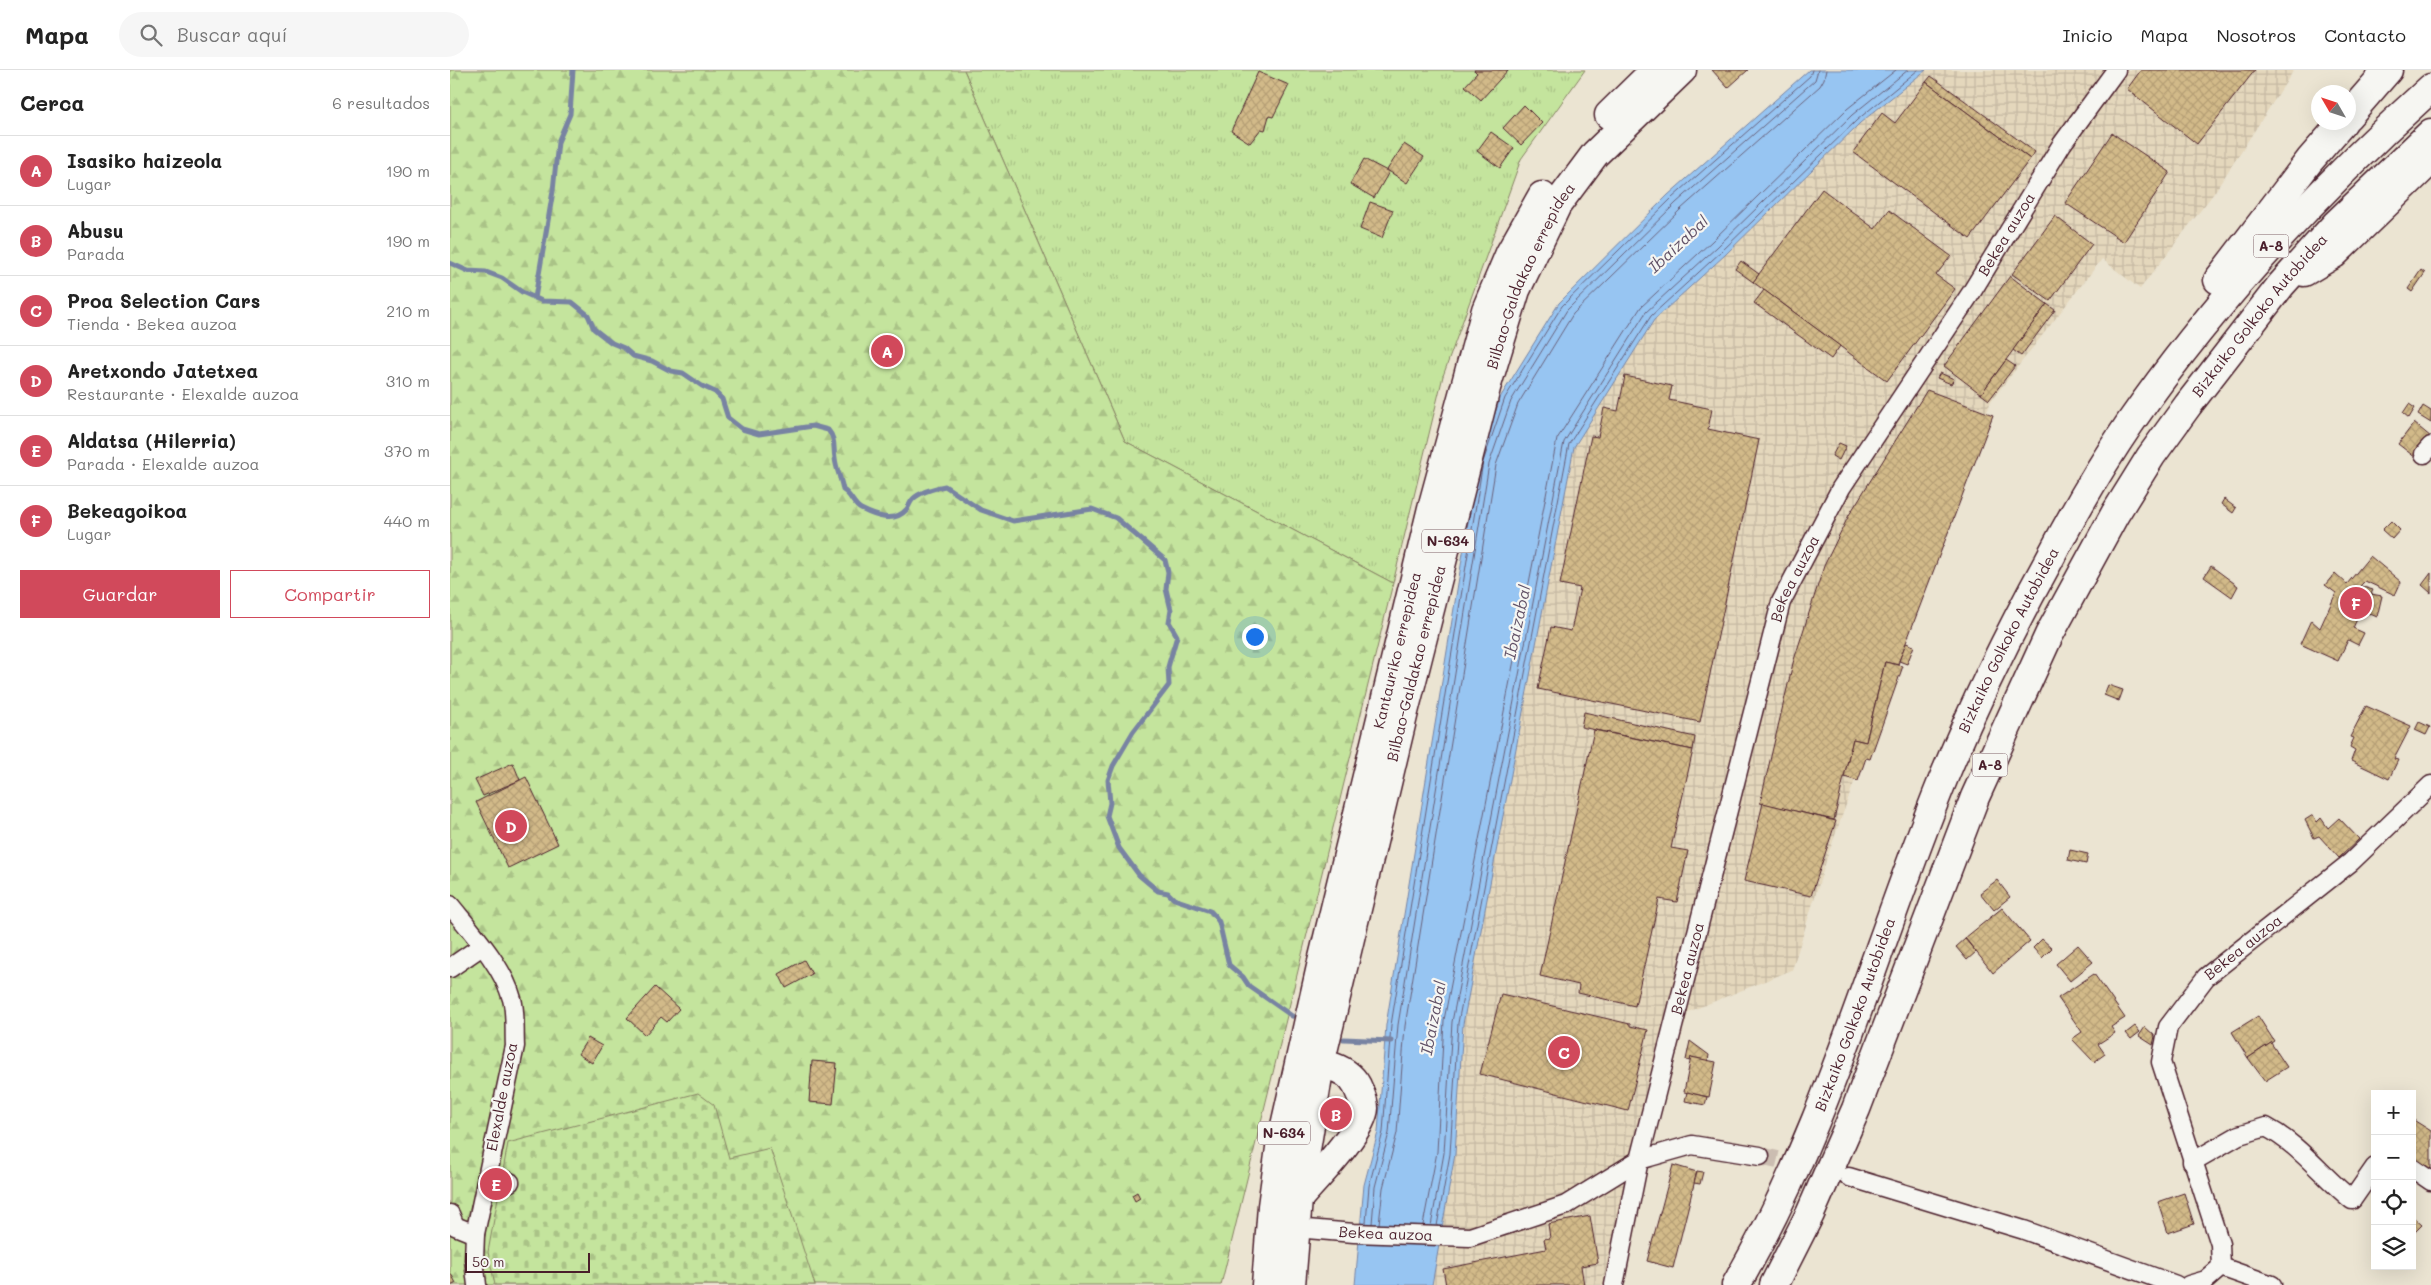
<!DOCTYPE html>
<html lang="es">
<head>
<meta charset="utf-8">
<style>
  body { margin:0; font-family:Mali,sans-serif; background:#f6f6f6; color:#222 }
  .controls { position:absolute; right:15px; bottom:15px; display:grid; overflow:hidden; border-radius:0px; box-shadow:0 5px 20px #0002 }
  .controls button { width:45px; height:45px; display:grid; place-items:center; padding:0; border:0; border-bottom:1px solid #e0e0e0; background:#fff; color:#222; font:25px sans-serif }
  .compass { position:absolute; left:1861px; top:15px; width:45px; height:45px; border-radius:50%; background:#fff; box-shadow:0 5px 20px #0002; rotate:309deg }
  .scale { position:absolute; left:15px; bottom:12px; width:125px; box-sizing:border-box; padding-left:5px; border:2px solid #4a1f2b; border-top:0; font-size:14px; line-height:18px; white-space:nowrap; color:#4a1f2b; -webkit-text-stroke:4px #f6f6f2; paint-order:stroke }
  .you { position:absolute; left:804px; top:566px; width:18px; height:18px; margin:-12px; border:4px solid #fff; border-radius:50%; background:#1a73e8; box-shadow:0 0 0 8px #1a73e833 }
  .badge { display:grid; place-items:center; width:32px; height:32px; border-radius:50%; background:#d1495b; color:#fff; font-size:16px; font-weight:700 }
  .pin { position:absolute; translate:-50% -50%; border:2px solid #fff; box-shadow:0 1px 5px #0006 }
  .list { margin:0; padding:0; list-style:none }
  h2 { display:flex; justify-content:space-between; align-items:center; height:65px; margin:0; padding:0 20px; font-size:21px }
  h2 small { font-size:16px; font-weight:400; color:#767676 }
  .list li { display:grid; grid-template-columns:32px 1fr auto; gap:15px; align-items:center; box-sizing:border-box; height:70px; padding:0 20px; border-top:1px solid #e0e0e0 }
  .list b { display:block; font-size:19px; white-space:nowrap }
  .list p { margin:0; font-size:16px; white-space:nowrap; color:#767676 }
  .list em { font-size:16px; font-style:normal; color:#767676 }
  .actions { display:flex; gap:10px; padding:15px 20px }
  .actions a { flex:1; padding:11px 0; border:1px solid #d1495b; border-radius:0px; text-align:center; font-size:18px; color:#d1495b }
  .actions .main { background:#d1495b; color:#fff }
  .icon { flex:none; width:28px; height:28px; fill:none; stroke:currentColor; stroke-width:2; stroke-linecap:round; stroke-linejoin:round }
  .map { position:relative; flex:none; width:1981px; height:1215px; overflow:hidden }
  header { display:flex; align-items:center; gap:30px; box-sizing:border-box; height:70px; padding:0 25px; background:#fff; border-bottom:1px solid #e0e0e0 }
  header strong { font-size:24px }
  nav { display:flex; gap:28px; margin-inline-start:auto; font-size:18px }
  .search { width:350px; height:45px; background:#f6f6f6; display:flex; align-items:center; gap:12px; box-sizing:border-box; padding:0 18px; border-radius:28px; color:#767676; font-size:19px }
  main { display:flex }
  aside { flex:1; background:#fff }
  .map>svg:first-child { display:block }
</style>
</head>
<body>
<header>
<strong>Mapa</strong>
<div class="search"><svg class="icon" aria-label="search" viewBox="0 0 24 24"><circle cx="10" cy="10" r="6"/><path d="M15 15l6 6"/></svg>Buscar aquí</div>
<nav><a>Inicio</a><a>Mapa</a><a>Nosotros</a><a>Contacto</a></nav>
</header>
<main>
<aside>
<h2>Cerca<small>6 resultados</small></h2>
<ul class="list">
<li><span class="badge">A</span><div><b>Isasiko haizeola</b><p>Lugar</p></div><em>190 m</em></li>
<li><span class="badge">B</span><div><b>Abusu</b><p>Parada</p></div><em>190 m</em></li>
<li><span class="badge">C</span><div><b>Proa Selection Cars</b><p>Tienda · Bekea auzoa</p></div><em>210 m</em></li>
<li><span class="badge">D</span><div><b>Aretxondo Jatetxea</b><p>Restaurante · Elexalde auzoa</p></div><em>310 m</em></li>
<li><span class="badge">E</span><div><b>Aldatsa (Hilerria)</b><p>Parada · Elexalde auzoa</p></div><em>370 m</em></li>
<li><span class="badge">F</span><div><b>Bekeagoikoa</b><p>Lugar</p></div><em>440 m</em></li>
</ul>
<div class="actions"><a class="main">Guardar</a><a>Compartir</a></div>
</aside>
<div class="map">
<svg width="1981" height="1215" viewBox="0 0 1981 1215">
  <defs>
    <pattern id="industrial-grid" width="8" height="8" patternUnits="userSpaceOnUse" patternTransform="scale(1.25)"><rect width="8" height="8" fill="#e4d7bc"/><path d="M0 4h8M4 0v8" fill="none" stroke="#c5b8a2"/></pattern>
    <pattern id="grass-tufts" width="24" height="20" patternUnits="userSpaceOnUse" patternTransform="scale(1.25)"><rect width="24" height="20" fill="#c4e49d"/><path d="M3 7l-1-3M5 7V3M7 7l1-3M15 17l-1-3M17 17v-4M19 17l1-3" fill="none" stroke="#aac387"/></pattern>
    <pattern id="forest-firs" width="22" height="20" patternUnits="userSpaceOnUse" patternTransform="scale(1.25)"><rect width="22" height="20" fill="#c4e49d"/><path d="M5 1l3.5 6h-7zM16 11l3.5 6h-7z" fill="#aac387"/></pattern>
    <pattern id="cemetery-stones" width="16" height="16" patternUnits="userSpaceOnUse" patternTransform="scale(1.25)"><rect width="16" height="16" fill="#c4e49d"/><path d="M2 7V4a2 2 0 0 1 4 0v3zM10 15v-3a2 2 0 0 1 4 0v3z" fill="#aac387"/></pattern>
    <pattern id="building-cross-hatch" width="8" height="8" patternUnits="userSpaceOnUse" patternTransform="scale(1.25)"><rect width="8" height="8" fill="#d2ba89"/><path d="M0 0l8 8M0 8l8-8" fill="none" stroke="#b69f76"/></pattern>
  </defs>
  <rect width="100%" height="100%" fill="#ebe4d2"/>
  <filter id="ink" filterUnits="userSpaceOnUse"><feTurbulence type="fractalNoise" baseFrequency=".02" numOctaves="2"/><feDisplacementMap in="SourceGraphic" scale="10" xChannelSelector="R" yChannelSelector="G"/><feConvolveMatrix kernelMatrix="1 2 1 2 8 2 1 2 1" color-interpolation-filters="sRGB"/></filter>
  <g filter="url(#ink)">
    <!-- industrial -->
    <path fill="url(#industrial-grid)" d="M1476 0H1844L1764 123 1690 219 1652 189 1541 331 1378 785 1342 900 1238 942 1165 1215H982L1005 1084 1013 954 1124 377 1204 250 1275 185 1410 53Z"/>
    <!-- grass -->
    <path fill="url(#grass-tufts)" stroke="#878264" d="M514 0H1135L1071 89 993 306 943 513 675 371Z"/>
    <!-- forest -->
    <path fill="url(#forest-firs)" stroke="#878264" d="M0 0H514L675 371 943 513 771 1215H0Z"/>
    <!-- cemetery -->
    <path fill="url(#cemetery-stones)" stroke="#878264" d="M248 1023 264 1035 279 1088 320 1078 365 1215H45L38 1182 58 1073Z"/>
    <!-- water -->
    <path fill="#97c5f2" stroke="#7883a2" d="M1359 0H1476L1410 53 1275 185 1204 250 1124 377 1013 954 1005 1084 982 1215H905L914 1115 928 1062 936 955 1028 391 1051 326 1109 233 1218 125Z"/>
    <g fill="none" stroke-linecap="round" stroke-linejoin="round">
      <!-- shore -->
      <g stroke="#69617b" stroke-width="1">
        <path d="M916 1153 919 1116 933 1062 941 955 1033 392 1055 328 1112 236 1222 128 1360 6 1362 0"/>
        <path d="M922 1154 925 1117 939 1063 948 955 1039 394 1061 331 1117 240 1226 133 1365 10 1368 0"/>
        <path d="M929 1154 933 1118 947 1063 955 956 1046 395 1068 334 1123 244 1231 139 1370 16 1374 9 1376 0"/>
        <path d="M973 1155 987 1082 994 950 1107 369 1191 237 1262 171 1397 39 1446 0"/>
        <path d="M981 1156 994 1083 1002 952 1114 372 1196 242 1267 177 1402 45 1458 0"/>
        <path d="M987 1156 1000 1084 1008 953 1119 374 1201 246 1272 181 1407 50 1468 0"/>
      </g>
      <!-- stream -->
      <g stroke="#7883a2" stroke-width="5">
        <path d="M0 193 18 201 36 202 52 208 72 222 92 231 122 232 138 245 144 259 162 273 174 278 183 286 202 291 221 301 233 303 252 316 265 322 272 329 278 348 292 359 309 364 363 356 378 360C386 369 383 377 385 388 386 399 391 408 393 420 401 424 403 435 411 439 425 446 444 454 457 439 459 436 460 432 463 429 470 422 485 418 495 416L531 440 563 451 642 439 666 448 715 490 718 502 716 519 721 540 719 552 727 566 718 597 719 615 683 662 663 696 658 710 660 733 657 746 669 778 689 805 708 821 718 823 724 829 760 841 765 846 769 852 779 895 793 907 799 916 842 946"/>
        <path d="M85 228 103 121 108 72 120 44 123 0"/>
        <path d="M894 969 941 971"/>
      </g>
    </g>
    <!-- building -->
    <g fill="url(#building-cross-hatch)" stroke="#4a1f2b">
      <path d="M1024 0H1058L1031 30 1015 16 1027 3Z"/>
      <path d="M1262 0H1298L1278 18Z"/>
      <path d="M1691 0H1805L1747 74 1677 19Z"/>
      <path d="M808 2 839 15 823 47 819 46 815 60 811 59 800 73 781 61Z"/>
      <path d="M1481 6 1585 82 1580 89 1476 12Z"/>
      <path d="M1476 12 1580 89 1520 169 1403 82 1432 43 1445 53Z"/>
      <path d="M1074 35 1092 53 1071 75 1053 58Z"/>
      <path d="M1041 62 1064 78 1050 98 1027 81Z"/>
      <path d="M1662 63 1720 102 1674 172 1615 133Z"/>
      <path d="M954 74 974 87 957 113 937 100Z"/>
      <path d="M914 89 939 102 924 128 900 114Z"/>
      <path d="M1372 119 1425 159 1439 140 1501 186 1486 205 1505 219 1437 311 1303 212Z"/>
      <path d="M920 132 943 140 932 168 910 159Z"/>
      <path d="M1605 146 1642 174 1600 231 1562 204Z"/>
      <path d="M1291 191 1309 204 1303 212 1285 199Z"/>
      <path d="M1971 200 1975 203 1962 222 1958 219Z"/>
      <path d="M1560 206 1597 234 1531 324 1494 296Z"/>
      <path d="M1314 220 1390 276 1381 289 1304 233Z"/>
      <path d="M1597 234 1605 240 1571 286 1563 280Z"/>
      <path d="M1556 290 1565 296 1539 330 1531 324Z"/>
      <path d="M1490 303 1504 309 1501 314 1487 308Z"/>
      <path d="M1175 306 1222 316 1219 330 1262 339 1258 359 1309 370 1250 652 1088 619 1101 557 1121 561 1130 518 1110 514 1141 366 1148 367 1154 338 1168 341Z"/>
      <path d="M1477 320 1543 345 1449 591 1448 595 1435 592 1416 672 1403 669 1384 750 1310 733 1343 593 1374 496 1399 445Z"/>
      <path d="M1959 334 1965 338 1959 348 1953 343Z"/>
      <path d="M1973 336 1981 341V353L1968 345Z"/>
      <path d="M1964 353 1981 367 1966 388 1948 374Z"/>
      <path d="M1389 373 1396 376 1389 390 1382 386Z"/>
      <path d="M1774 429 1786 438 1783 443 1771 434Z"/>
      <path d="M1941 451 1950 460 1942 469 1932 460Z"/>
      <path d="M1920 486 1951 512 1945 525 1915 511 1910 516 1923 520 1921 524 1932 526 1927 547 1911 540 1903 558 1914 563 1908 575 1898 570 1888 591 1850 574 1861 550 1870 558 1886 523 1875 515 1885 503 1897 514Z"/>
      <path d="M1761 496 1788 516 1782 527 1754 507Z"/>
      <path d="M1981 503V523L1972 515Z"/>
      <path d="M1456 573 1464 576 1457 594 1449 591Z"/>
      <path d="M1435 592 1453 596 1420 689 1416 688 1408 711 1394 707 1403 669 1416 672Z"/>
      <path d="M1658 615 1673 620 1669 631 1654 625Z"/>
      <path d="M1916 636 1961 656 1944 689 1948 690 1939 709 1901 691 1905 680 1900 677 1904 668 1900 667Z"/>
      <path d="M1134 642 1245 667 1243 680 1131 657Z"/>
      <path d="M1969 652 1980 657 1976 665 1965 660Z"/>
      <path d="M1144 660 1243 680 1221 778 1238 781 1227 832 1209 829 1185 936 1128 923 1129 915 1090 906Z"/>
      <path d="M63 693 70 710 33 726 25 710Z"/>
      <path d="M76 707 108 774 58 798 26 732Z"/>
      <path d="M1313 733 1386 751 1361 826 1294 811Z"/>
      <path d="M1863 745 1867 752 1871 748 1878 758 1889 748 1909 769 1889 788 1869 766 1864 768 1855 750Z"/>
      <path d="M1620 780 1638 784 1636 794 1618 790Z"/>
      <path d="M1547 810 1560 827 1544 840 1530 823Z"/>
      <path d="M1552 838 1580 871 1543 903 1515 868Z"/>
      <path d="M1515 869 1526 882 1517 890 1506 877Z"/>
      <path d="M1592 869 1602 878 1592 888 1583 878Z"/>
      <path d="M1628 875 1643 892 1620 911 1606 894Z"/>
      <path d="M354 890 362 904 336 918 329 904Z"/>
      <path d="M1644 904 1675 948 1661 957 1665 963 1648 974 1655 984 1644 992 1622 969 1632 962 1608 928Z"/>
      <path d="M205 917 229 939 217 952 211 947 195 965 177 948Z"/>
      <path d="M1051 924 1180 954V956L1198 960 1178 1041 1030 1004Z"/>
      <path d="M1808 946 1824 971 1798 988 1782 962Z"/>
      <path d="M1685 956 1690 962 1681 969 1676 963Z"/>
      <path d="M1695 957 1705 966 1703 975 1689 966Z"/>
      <path d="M138 968 152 976 142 993 128 984Z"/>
      <path d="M1240 971 1259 985 1258 991 1241 987 1240 991 1236 990Z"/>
      <path d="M1821 973 1837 997 1815 1011 1798 988Z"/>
      <path d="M1241 987 1266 992 1259 1027 1234 1022Z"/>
      <path d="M362 991 387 993 383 1034 359 1032Z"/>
      <path d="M1237 1022 1257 1027 1255 1035 1235 1031Z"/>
      <path d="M1962 1049 1981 1061V1102L1962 1090Z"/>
      <path d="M1223 1095 1247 1102 1223 1198 1197 1191Z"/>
      <path d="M1247 1101 1253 1102 1250 1114 1244 1113Z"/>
      <path d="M687 1122 690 1128 685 1131 682 1125Z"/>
      <path d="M1734 1123 1744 1154 1718 1163 1708 1132Z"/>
      <path d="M1140 1146 1148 1193 1131 1196 1134 1215H996L993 1199 1096 1179 1094 1169 1100 1168 1098 1154Z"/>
      <path d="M1962 1146 1972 1155 1962 1165Z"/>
      <path d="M0 1202 6 1213 3 1215H0Z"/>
    </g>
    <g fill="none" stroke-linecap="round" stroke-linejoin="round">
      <!-- street-tunnel -->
      <path stroke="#cbbdb1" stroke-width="18" stroke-dasharray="18 9" stroke-linecap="butt" d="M1310 1086 1389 1104"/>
      <defs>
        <g id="street">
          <path d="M1974 384 1981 376"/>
          <path d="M0 835C21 861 53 896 62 929 66 943 64 961 65 976L25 1164 24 1190 27 1215"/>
          <path d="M0 898 32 876"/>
          <path d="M1742 1092 1789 1065 1816 1057C1850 1075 1872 1106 1902 1130L1925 1097"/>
          <path d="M1962 1098 1981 1111"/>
          <path d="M37 1105 60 1112"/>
          <path d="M1399 1107 1574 1160 1726 1215"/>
          <path d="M0 1144 5 1156 25 1164"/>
          <path id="s1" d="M845 1158 904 1163 1020 1167 1116 1135 1189 1090 1242 1075 1310 1086"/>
          <path d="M1771 1197 1822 1215"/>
          <path id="s2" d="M1164 1215 1189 1090 1331 532 1391 418 1521 223 1612 74 1666 0"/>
          <path id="s3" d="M1739 1215 1756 1210 1771 1197 1770 1174 1711 992 1718 957 1756 907 1901 792 1981 715"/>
        </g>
        <g id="highway">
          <path d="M1159 45 1205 0"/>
          <path d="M1898 46 1938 0"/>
          <path d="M1854 202 1884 184 1981 90"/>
          <path d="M1768 210 1860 90 1893 52"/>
          <path d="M848 1129C864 1110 913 1061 914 1038 914 1030 910 1023 907 1016 902 1006 891 999 880 996 871 993 862 993 853 991"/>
          <path id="s4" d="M816 1215 822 1136 830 1078 872 892 982 438 1036 240 1060 183 1092 126"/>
          <path id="s5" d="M841 1215 848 1129 870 994 954 642 1036 318 1066 220 1107 135 1145 84 1232 0"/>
          <path id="s6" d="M1286 1215C1378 1057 1425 876 1494 707 1524 634 1560 561 1598 492 1623 444 1650 397 1680 353 1766 229 1870 118 1981 18"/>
          <path id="s7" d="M1324 1215 1360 1144 1406 1039 1525 727 1599 565 1665 444 1701 386 1738 335 1831 215 1886 154 1981 63"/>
        </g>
      </defs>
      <!-- street casing -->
      <use href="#street" stroke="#4a1f2b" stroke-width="21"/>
      <!-- highway casing -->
      <use href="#highway" stroke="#4a1f2b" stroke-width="31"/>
      <!-- street -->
      <use href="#street" stroke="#f6f6f2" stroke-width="18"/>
      <!-- highway -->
      <use href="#highway" stroke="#f6f6f2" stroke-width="28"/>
    </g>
  </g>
  <g text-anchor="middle" stroke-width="4.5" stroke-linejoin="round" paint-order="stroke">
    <!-- shield labels -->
    <g fill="#f6f6f2" stroke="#7e6067" stroke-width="1">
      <rect x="1803.5" y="164.5" width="35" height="23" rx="4"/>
      <rect x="972" y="459.5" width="52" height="23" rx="4"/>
      <rect x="1522.5" y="683.5" width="35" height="23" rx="4"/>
      <rect x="808" y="1051.5" width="52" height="23" rx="4"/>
    </g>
    <g font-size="14" font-weight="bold" fill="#4a1f2b">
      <text x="1821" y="181">A-8</text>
      <text x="998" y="476">N-634</text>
      <text x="1540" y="700">A-8</text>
      <text x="834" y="1068">N-634</text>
    </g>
    <!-- street labels -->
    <g font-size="15" fill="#4a1f2b" stroke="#f6f6f2">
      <text dy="5" stroke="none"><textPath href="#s2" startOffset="1135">Bekea auzoa</textPath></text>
      <text dy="5" stroke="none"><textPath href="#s5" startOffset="1040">Bilbao-Galdakao errepidea</textPath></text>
      <text dy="5" stroke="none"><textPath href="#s7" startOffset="1090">Bizkaiko Golkoko Autobidea</textPath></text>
      <text dy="5" stroke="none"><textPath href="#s2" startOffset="730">Bekea auzoa</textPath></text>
      <text dy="5" stroke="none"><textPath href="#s6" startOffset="701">Bizkaiko Golkoko Autobidea</textPath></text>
      <text dy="5" stroke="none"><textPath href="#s4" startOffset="649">Kantauriko errepidea</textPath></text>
      <text dy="5" stroke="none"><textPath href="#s5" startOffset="635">Bilbao-Galdakao errepidea</textPath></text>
      <text dy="5" stroke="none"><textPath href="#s3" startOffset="398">Bekea auzoa</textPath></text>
      <text dy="5" stroke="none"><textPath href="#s2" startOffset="325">Bekea auzoa</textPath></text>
      <text dy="5" stroke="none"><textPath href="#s6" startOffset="296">Bizkaiko Golkoko Autobidea</textPath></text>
      <text transform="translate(52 1027) rotate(-79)" y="5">Elexalde auzoa</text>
      <text dy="5" stroke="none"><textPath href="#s1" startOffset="91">Bekea auzoa</textPath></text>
    </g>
    <!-- water labels -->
    <g font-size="16" font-style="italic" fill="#615167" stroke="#f6f6f2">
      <text transform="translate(1228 174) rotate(-43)" y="6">Ibaizabal</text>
      <text transform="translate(1067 552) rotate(-78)" y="6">Ibaizabal</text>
      <text transform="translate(983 948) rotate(-79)" y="6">Ibaizabal</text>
    </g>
  </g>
</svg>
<div class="controls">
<button>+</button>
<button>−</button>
<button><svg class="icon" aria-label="locate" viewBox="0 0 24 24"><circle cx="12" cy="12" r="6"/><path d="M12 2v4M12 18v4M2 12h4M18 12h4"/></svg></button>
<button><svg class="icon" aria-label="layers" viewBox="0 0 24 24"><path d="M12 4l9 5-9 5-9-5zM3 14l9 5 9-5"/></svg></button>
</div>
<svg class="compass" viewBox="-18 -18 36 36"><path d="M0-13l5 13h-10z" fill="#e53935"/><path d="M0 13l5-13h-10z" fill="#767676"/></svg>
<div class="scale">50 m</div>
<div class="you"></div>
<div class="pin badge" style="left:437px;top:281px">A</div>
<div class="pin badge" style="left:886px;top:1044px">B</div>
<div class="pin badge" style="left:1114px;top:982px">C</div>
<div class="pin badge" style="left:61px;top:756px">D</div>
<div class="pin badge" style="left:46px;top:1114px">E</div>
<div class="pin badge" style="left:1906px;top:533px">F</div>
</div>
</main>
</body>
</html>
